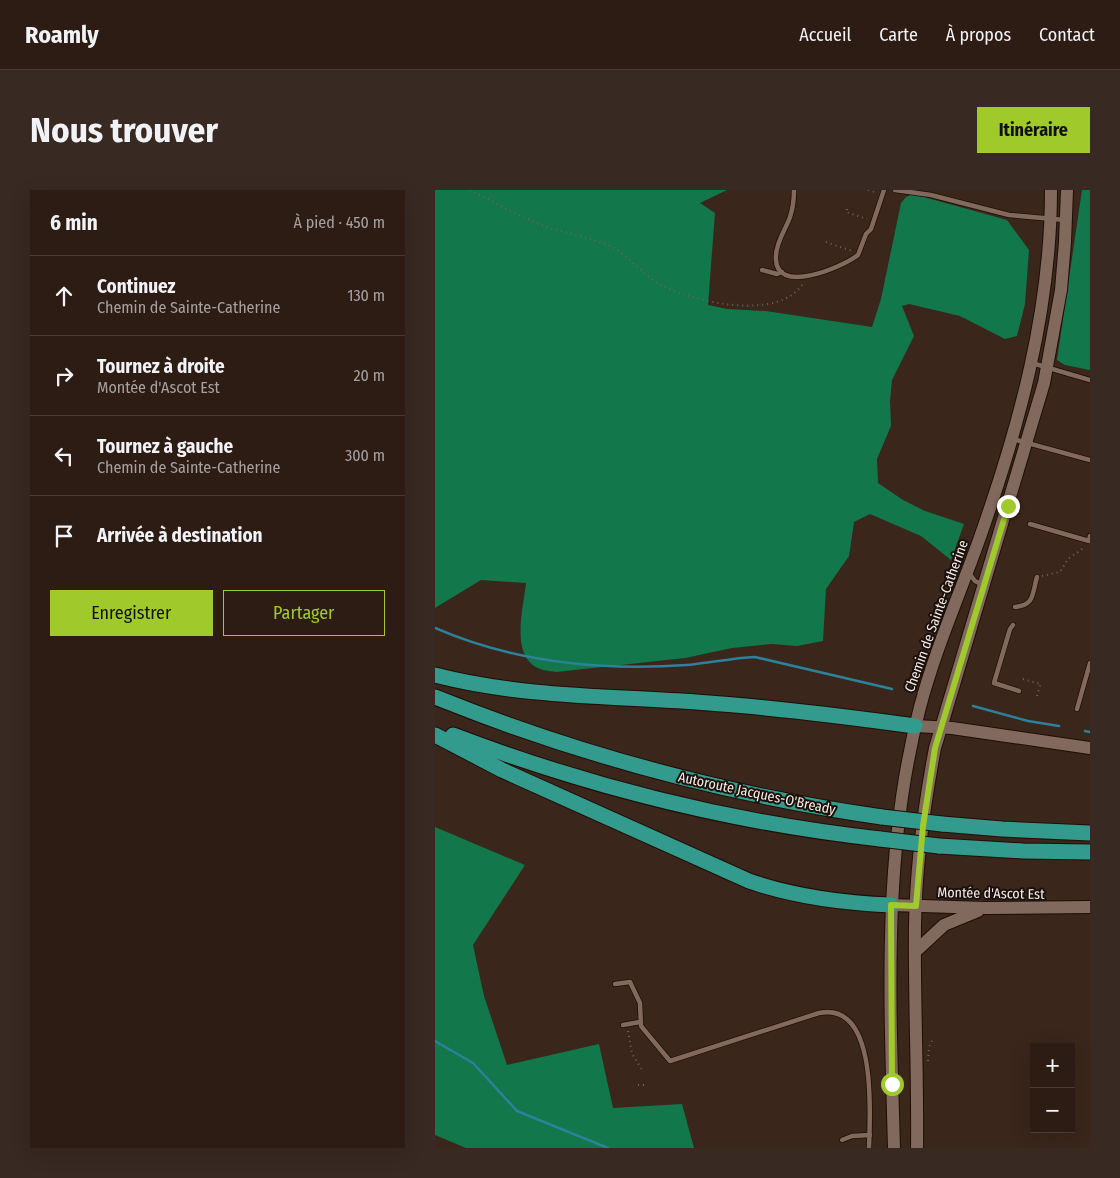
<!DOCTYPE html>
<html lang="fr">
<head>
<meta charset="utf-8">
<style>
  body { margin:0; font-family:"Fira Sans Condensed",sans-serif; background:#382922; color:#f1f3f6 }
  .controls { position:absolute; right:15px; bottom:15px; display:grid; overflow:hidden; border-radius:0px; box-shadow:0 5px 20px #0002 }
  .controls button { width:45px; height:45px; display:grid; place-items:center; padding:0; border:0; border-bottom:1px solid #483a34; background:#2c1c14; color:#f1f3f6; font:25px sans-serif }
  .stop { position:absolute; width:15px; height:15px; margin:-11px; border:4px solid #a0c92c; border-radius:50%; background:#fff }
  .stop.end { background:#a0c92c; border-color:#fff; box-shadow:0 1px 5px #0008 }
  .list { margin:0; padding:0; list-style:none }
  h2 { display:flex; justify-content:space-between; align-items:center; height:65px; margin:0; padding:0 20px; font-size:21px }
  h2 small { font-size:16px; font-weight:400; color:#a6a1a0 }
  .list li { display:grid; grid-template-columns:32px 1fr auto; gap:15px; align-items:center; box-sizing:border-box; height:80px; padding:0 20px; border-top:1px solid #483a34 }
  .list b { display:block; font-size:19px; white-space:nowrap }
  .list p { margin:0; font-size:16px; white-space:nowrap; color:#a6a1a0 }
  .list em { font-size:16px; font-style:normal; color:#a6a1a0 }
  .actions { display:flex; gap:10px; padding:15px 20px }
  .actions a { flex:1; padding:11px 0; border:1px solid #a0c92c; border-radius:0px; text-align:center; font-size:18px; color:#a0c92c }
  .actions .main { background:#a0c92c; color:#111 }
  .icon { flex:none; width:28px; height:28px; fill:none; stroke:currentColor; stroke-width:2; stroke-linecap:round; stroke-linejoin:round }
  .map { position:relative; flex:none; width:655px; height:958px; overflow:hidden; border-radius:0px }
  header { display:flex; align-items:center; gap:30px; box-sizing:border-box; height:70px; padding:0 25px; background:#2c1c14; border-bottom:1px solid #483a34 }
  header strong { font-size:24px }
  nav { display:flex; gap:28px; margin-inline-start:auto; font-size:18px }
  .intro { display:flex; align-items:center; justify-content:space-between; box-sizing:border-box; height:120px; padding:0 30px }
  h1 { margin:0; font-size:35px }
  .button { padding:12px 22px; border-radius:0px; background:#a0c92c; color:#111; font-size:18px; font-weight:700 }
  main { display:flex; gap:30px; padding:0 30px }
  aside { flex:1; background:#2c1c14; border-radius:0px; box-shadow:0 5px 20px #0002 }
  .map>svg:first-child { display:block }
</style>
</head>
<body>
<header>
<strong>Roamly</strong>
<nav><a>Accueil</a><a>Carte</a><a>À propos</a><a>Contact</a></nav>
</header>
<div class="intro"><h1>Nous trouver</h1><a class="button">Itinéraire</a></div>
<main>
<aside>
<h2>6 min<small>À pied · 450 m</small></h2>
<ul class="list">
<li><svg class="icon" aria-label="ahead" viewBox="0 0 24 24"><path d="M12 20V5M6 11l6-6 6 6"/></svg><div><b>Continuez</b><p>Chemin de Sainte-Catherine</p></div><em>130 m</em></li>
<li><svg class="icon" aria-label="right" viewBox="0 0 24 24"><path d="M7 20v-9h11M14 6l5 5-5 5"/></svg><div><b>Tournez à droite</b><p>Montée d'Ascot Est</p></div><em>20 m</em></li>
<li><svg class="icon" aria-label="left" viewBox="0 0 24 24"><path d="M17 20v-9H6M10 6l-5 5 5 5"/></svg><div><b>Tournez à gauche</b><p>Chemin de Sainte-Catherine</p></div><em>300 m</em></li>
<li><svg class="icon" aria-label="arrive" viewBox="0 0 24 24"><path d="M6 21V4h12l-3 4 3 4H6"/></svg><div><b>Arrivée à destination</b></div></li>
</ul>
<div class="actions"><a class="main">Enregistrer</a><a>Partager</a></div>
</aside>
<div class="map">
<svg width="655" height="958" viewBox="0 0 655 958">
  <rect width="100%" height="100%" fill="#3a261b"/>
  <!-- forest -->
  <g fill="#12774b">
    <path d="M0 0H292L265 13 280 23 273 115 292 119 331 121 437 137 446 109 466 13 471 7 478 4 572 30 594 60 590 114 582 146 570 149 525 126 474 114 467 116 479 146 457 190 455 211 456 236 442 269 443 293 468 310 490 321 529 334 516 370 486 346 435 324 419 332 414 366 391 399 388 451 362 456 336 454 297 458 250 468 121 482C114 481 105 480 99 476 76 460 89 415 91 393L46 390 0 418Z"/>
    <path d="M647 0H655V180L630 175 622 170Z"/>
    <path d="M0 637 90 675 38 755 49 806 72 875 164 854 178 918 247 914 259 958H31L0 945Z"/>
  </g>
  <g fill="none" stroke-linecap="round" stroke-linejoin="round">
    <!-- stream -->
    <g stroke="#2a829b" stroke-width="2.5">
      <path d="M0 438C78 472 167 481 252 475 275 473 297 468 320 467L457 499"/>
      <path d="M538 516 593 531 624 536"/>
      <path d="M650 541 655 542"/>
      <path d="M0 851 38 873 82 921 173 958"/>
    </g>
    <defs>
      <g id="lane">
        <path d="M359 0C359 9 358 18 355 27 351 39 341 52 341 66 338 107 408 77 423 65L431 44 436 39 449 0"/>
        <path d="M460 0 496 5 574 25 630 30"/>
        <path d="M327 80 342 84 347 82"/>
        <path d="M597 173 655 190"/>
        <path d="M578 249 655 270"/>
        <path d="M595 334 654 351 655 346"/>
        <path d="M534 383 540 391 548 395"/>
        <path d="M580 417C600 415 597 404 602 387"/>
        <path d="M578 435 575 439 559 493 584 501"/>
        <path d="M642 519 655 473"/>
        <path d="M180 794 195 792 205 813 206 836 235 871 384 823C443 811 435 924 434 958"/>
        <path d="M188 835 205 832"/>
        <path d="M407 950 417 946 435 945"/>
      </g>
      <g id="secondary">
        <path d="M480 536 517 538 655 558"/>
        <path d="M456 715 550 718 655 717"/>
        <path d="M481 761 509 735 543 721"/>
        <path d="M459 958C455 810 447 662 485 517 500 460 524 406 544 350 584 237 616 121 616 0"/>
        <path d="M482 958C483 884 479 809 480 735 481 675 489 616 500 558L609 193 626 100 630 52 632 0"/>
      </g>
      <g id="highway">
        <path d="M0 485C85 507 174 506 261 512 334 517 407 526 480 536"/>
        <path d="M0 507C144 565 293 605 447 627"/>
        <path d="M0 545 67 580 314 691C360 707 407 713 456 715"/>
        <path d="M18 545C155 597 299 633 445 649"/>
        <path d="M507 634 567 639 655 643"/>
        <path d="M504 656 588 661 655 662"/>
      </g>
    </defs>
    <!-- lane casing -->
    <use href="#lane" stroke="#200e05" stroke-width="6"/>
    <!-- secondary casing -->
    <use href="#secondary" stroke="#200e05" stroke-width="14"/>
    <!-- highway casing -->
    <use href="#highway" stroke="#200e05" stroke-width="17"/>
    <!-- path -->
    <g stroke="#746258" stroke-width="2" stroke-dasharray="1 4" stroke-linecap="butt">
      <path d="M35 0C59 12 82 26 107 35 128 43 152 46 173 55 192 64 206 83 224 94 258 112 345 133 369 92"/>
      <path d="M433 0 442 3"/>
      <path d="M412 19 411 22 432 29"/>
      <path d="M391 52 417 61"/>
      <path d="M607 386 625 382 633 369 646 360 649 356"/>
      <path d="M588 489 605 494"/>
      <path d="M602 506 606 492"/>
      <path d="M193 841 197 864 208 881"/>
      <path d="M493 871 494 857 498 849"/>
      <path d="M203 895H211"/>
    </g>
    <!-- lane -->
    <use href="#lane" stroke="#81695d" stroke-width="4.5"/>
    <!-- secondary -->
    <use href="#secondary" stroke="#81695d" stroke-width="12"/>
    <!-- highway -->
    <use href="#highway" stroke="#329b8d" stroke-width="15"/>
    <defs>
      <g id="highway-bridge">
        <path d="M447 627 507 634"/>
        <path d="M445 649 504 656"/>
      </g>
    </defs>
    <!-- highway-bridge casing -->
    <use href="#highway-bridge" stroke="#200e05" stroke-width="17" stroke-linecap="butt"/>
    <!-- highway-bridge -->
    <use href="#highway-bridge" stroke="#329b8d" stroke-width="15"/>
  </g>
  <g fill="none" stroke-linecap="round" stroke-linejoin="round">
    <!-- route -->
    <path stroke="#a0c92c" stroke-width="6" d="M457 894 456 715 481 716 488 636 500 558 573 316"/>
  </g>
  <g text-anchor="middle" stroke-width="4" stroke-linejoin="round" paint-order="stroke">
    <!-- street labels -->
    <g font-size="14" fill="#f8eae4" stroke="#1a110c">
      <text transform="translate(501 426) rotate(-70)" y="5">Chemin de Sainte-Catherine</text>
      <text transform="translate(322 603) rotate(12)" y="5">Autoroute Jacques-O'Bready</text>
      <text transform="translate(556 703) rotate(1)" y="5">Montée d'Ascot Est</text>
    </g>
  </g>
</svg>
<div class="controls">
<button>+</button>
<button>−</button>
</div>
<div class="stop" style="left:457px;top:894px"></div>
<div class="stop end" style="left:573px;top:316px"></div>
</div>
</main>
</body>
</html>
